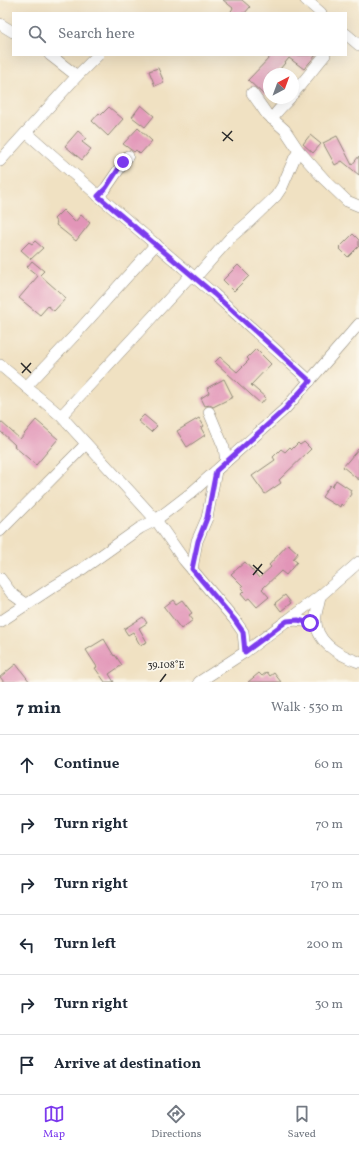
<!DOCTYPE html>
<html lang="en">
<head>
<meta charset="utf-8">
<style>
  body { margin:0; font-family:Vollkorn,serif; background:#f6f6f7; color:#1f2937 }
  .compass { position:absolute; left:263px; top:68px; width:36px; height:36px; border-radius:50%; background:#fff; box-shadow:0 4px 16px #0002; rotate:41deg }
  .stop { position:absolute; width:12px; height:12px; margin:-9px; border:3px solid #7c3aed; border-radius:50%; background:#fff }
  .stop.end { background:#7c3aed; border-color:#fff; box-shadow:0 1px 4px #0008 }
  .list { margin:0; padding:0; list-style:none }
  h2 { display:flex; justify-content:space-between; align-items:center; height:52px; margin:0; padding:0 16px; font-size:17px }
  h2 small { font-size:13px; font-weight:400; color:#747a83 }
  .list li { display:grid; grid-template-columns:26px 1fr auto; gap:12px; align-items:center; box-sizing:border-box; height:60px; padding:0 16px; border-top:1px solid #e0e1e3 }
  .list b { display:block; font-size:15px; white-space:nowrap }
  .list em { font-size:13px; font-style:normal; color:#747a83 }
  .icon { flex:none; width:22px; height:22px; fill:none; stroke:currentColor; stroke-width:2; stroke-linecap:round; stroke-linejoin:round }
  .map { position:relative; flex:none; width:359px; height:682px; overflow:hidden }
  .search { position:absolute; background:#fff; box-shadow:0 4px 16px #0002; left:12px; right:12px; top:12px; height:44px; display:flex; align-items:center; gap:10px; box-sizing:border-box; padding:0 14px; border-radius:0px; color:#747a83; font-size:15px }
  .sheet { height:412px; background:#fff }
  nav { display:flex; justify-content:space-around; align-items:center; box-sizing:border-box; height:56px; border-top:1px solid #e0e1e3; background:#fff; font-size:11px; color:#747a83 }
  nav a { display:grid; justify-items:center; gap:2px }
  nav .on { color:#7c3aed }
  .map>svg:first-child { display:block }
</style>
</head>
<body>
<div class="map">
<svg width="359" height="682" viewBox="0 0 359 682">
  <rect width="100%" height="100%" fill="#fbf7ec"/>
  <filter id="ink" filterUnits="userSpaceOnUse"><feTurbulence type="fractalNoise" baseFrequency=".025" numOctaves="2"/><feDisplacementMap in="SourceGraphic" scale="8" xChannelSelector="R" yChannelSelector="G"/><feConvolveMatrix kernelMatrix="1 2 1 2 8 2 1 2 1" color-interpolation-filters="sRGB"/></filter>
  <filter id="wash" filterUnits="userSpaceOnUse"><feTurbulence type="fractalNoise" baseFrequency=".012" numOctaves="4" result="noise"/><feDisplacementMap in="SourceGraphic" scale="16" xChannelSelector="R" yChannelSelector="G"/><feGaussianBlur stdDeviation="0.9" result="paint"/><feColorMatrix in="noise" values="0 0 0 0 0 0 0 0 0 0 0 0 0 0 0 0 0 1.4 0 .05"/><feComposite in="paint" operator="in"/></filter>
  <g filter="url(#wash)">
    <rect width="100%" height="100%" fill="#f0e1c2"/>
    <g id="blocks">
      <!-- building -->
      <g fill="#e295b8">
        <path d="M223 0H242L250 7 245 13H230L233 8Z"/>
        <path d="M272 55H316L304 69 289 58 276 74H269V90L264 95 248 80Z"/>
        <path d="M158 68 164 82 155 86 149 71Z"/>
        <path d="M141 105 154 116 145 127 132 117Z"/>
        <path d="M109 107 123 119 108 136 92 121 99 113 101 115Z"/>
        <path d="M138 128 152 141 140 154 136 150 134 152 123 144Z"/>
        <path d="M78 131 86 138 82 142 91 149 82 160 65 146Z"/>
        <path d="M310 135 321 144 313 153 303 144Z"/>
        <path d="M337 136 352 165 359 156V175L342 161 335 165 323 143Z"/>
        <path d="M63 210 75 222 81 215 90 223 76 241 56 225 57 223 54 219Z"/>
        <path d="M353 234 359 240V246L348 257 339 248Z"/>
        <path d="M35 241 43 248 31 259 21 250 29 242 32 244Z"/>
        <path d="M32 261 44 271 40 275 66 298 54 311 48 306 40 315 19 298 38 276 27 267Z"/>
        <path d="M238 265 249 276 234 291 223 280Z"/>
        <path d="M256 349 271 364 251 385 266 398 261 404 215 362 220 357 237 372 249 360 247 358Z"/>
        <path d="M224 379 233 397 213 407 210 405 205 406 201 398 209 393 207 388Z"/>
        <path d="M144 415 157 426 151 432 138 421Z"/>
        <path d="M199 418 204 426 201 428 205 435 187 447 177 431Z"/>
        <path d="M36 420 58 439 36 465 14 446 15 445 0 431V421L20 439Z"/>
        <path d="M304 442 311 449 279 480 281 483 265 494 252 476 275 460 273 457 281 449 285 452 290 447 292 449 298 443 300 445Z"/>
        <path d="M359 448V480L343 467Z"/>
        <path d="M336 480 351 490 350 492 351 494 343 506 341 504 340 507 336 504 335 505 322 497 330 485 332 487Z"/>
        <path d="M288 544 298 553 293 559 297 562 286 575 281 571 262 589 269 597 257 607 249 598 246 600 241 594 244 591 241 588 243 586 231 574 245 562 259 578 271 567 269 565Z"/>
        <path d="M285 595 291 603 281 611 275 603Z"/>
        <path d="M173 600 176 604 182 600 192 613 189 615 193 620 181 629 164 607Z"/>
        <path d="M143 617 147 623 139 628 147 642 140 645 133 632 128 635 124 629Z"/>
        <path d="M104 639 114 656 115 655 122 665 109 674 114 682H105L95 668 97 667 86 650Z"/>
        <path d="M16 664 30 682H4L0 677Z"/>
        <path d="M267 672 270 676 274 673 281 682H248L259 673 262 676Z"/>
      </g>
    </g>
  </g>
  <g filter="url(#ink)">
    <use href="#blocks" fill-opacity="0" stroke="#8e8676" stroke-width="1"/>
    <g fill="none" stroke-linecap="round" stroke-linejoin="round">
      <defs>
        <g id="street">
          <path d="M306 0 321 13"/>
          <path d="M0 24 13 32"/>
          <path d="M346 34 359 45"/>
          <path d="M50 55 77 76"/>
          <path d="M252 93 266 113 285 130 299 151 324 179 347 201 359 206"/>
          <path d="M293 94 325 55"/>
          <path d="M272 119C277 110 284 105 290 98"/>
          <path d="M27 133 101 198 214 294 310 381"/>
          <path d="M0 161 77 76 98 55"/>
          <path d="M98 196 106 188 128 156"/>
          <path d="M195 278 231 237 250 221 276 196 282 187 295 157 299 151"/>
          <path d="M0 365 61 416 156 520 184 560 234 619 243 632 245 652"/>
          <path d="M26 387 74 336 156 244"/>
          <path d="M209 412 224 448 226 462"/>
          <path d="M61 416 191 275"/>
          <path d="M0 531 86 444"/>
          <path d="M192 569 197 541 207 518 216 471"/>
          <path d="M0 578 12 594 26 604"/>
          <path d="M320 596C319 602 317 609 316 615 313 641 338 655 359 662"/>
          <path d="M287 621C300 619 305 621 316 626"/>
          <path d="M0 622 53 587 78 572 140 528 156 520 191 493 285 409 359 324"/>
          <path d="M199 682 245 652 320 596 359 562"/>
        </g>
      </defs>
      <!-- street casing -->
      <use href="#street" stroke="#8e8676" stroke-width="12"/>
      <!-- street -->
      <use href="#street" stroke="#fff" stroke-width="11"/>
    </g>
  </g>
  <g fill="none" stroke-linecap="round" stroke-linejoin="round" filter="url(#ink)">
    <!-- route -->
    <path stroke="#7c3aed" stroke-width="5" d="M123 162 106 188 98 196 214 294 310 381 285 409 216 471 207 518 198 541 192 569 234 619 243 632 245 652 287 621 298 620 310 623"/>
  </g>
  <!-- ticks -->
  <path fill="none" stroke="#2b2b2b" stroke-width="1.5" d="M222 132 233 141M223 141 232 131M21 363 31 373M22 373 31 363M253 565 263 574M253 575 262 564M160 682 166 674"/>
  <g font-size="10" text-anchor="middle" fill="#2b2b2b" stroke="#fbf7ec" stroke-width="3.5" stroke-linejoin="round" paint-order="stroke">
    <text x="166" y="668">39.108°E</text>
  </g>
</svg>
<svg class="compass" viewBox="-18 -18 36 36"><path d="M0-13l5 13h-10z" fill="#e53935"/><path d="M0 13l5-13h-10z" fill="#747a83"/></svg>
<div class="stop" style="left:310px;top:623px"></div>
<div class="stop end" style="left:123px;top:162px"></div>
<div class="search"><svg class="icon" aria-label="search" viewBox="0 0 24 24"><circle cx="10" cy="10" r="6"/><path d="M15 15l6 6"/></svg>Search here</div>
</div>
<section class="sheet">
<h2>7 min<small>Walk · 530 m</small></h2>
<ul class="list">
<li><svg class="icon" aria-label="ahead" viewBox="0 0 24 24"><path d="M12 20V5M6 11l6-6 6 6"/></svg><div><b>Continue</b></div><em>60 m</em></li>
<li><svg class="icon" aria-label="right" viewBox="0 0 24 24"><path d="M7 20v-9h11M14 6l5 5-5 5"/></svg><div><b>Turn right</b></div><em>70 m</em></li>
<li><svg class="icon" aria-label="right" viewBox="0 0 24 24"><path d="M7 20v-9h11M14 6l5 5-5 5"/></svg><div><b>Turn right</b></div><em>170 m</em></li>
<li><svg class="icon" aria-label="left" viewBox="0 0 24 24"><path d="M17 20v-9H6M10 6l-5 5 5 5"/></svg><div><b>Turn left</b></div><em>200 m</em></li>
<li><svg class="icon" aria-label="right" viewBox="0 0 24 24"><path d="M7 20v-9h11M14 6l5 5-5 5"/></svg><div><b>Turn right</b></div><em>30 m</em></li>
<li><svg class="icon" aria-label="arrive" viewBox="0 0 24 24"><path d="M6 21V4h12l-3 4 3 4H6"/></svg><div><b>Arrive at destination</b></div></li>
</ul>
</section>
<nav>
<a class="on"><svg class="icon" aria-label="map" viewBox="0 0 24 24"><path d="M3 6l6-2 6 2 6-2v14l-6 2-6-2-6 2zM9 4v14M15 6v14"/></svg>Map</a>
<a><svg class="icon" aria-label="directions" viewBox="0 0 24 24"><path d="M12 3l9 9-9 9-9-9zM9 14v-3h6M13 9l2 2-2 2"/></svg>Directions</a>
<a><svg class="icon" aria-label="saved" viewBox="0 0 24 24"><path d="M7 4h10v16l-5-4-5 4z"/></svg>Saved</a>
</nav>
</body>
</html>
